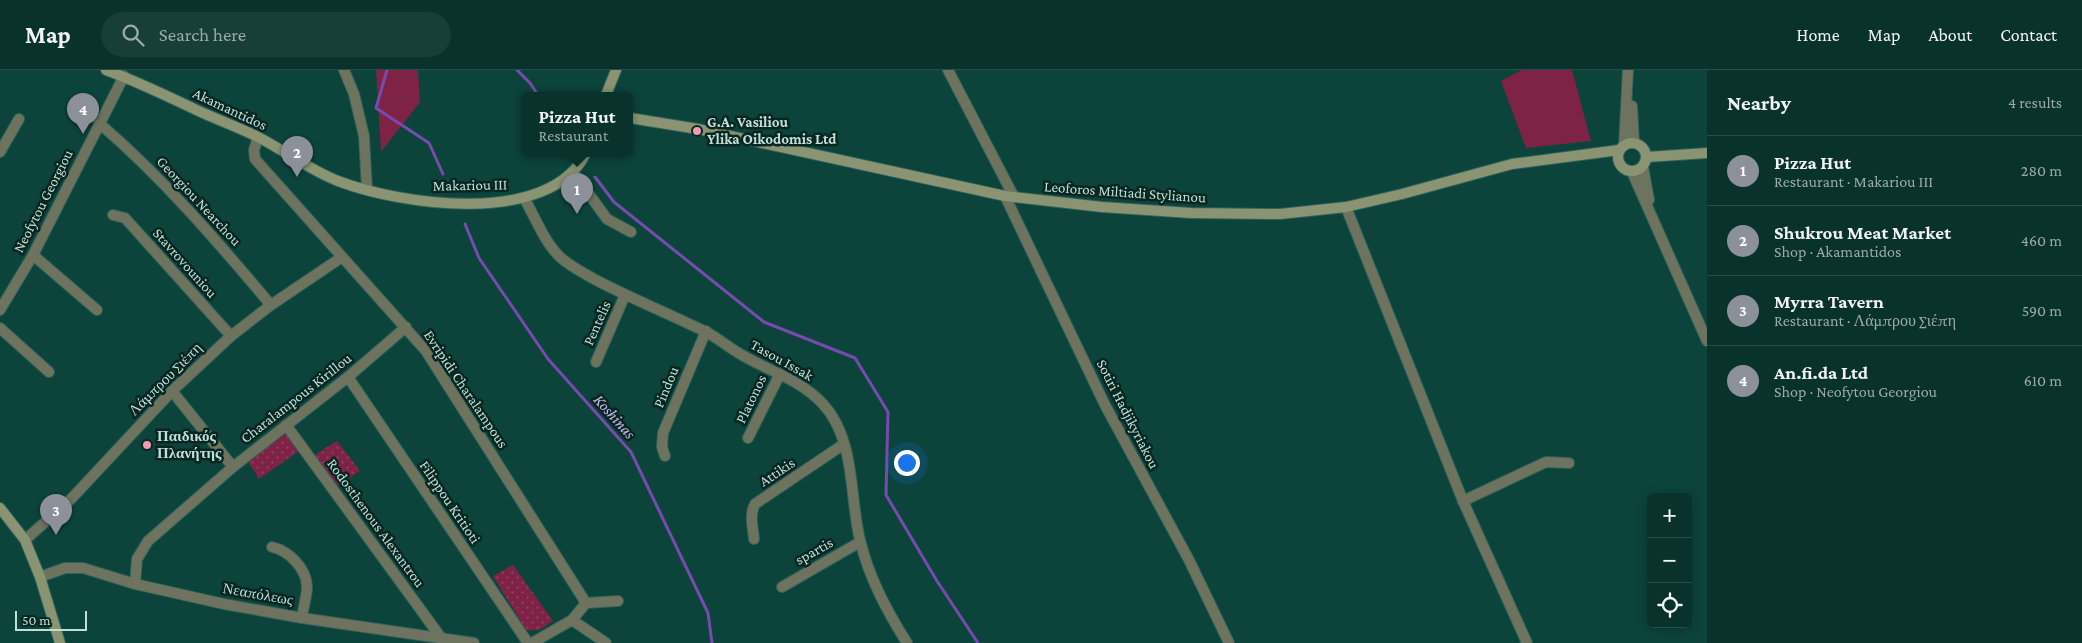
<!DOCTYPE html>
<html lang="en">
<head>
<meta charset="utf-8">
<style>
  body { margin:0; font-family:"Crimson Pro",serif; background:#173e38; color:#f1f3f6 }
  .controls { position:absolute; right:15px; bottom:15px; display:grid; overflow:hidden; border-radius:8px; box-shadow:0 2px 12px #0003 }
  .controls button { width:45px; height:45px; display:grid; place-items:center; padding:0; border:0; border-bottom:1px solid #294d48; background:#09322c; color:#f1f3f6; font:25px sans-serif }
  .scale { position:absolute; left:15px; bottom:12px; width:72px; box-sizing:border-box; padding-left:5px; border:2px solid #bfdfd8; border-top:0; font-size:14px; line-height:18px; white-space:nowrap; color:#bfdfd8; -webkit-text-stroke:4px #092621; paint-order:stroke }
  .you { position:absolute; left:906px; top:392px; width:18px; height:18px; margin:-12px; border:4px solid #fff; border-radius:50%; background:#1a73e8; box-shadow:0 0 0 8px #1a73e833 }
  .badge { display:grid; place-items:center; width:32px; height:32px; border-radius:50%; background:#8c9099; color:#fff; font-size:16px; font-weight:700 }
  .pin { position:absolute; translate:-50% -41px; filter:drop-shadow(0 1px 2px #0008) }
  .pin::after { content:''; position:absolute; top:26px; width:18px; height:15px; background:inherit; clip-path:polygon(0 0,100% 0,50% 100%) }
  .popup { position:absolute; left:521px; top:22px; width:112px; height:65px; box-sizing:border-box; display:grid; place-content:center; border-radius:8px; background:#09322c; filter:drop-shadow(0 1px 4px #0005); font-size:16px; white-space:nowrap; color:#99aaa9 }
  .popup b { font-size:19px; color:#f1f3f6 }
  .popup::after { content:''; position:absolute; left:50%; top:100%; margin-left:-10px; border:10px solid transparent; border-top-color:#09322c }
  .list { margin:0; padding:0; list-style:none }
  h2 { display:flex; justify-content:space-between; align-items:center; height:65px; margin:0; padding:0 20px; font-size:21px }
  h2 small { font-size:16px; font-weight:400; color:#99aaa9 }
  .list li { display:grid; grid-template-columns:32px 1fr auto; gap:15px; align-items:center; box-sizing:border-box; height:70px; padding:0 20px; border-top:1px solid #294d48 }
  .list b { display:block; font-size:19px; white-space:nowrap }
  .list p { margin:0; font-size:16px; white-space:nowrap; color:#99aaa9 }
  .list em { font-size:16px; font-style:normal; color:#99aaa9 }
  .icon { flex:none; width:28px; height:28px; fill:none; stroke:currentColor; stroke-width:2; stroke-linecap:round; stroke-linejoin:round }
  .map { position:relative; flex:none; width:1707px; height:573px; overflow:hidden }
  header { display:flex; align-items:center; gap:30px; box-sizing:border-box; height:70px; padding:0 25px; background:#09322c; border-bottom:1px solid #294d48 }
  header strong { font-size:24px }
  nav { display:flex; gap:28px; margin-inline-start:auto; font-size:18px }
  .search { width:350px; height:45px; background:#173e38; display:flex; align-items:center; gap:12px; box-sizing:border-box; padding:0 18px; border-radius:28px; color:#99aaa9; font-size:19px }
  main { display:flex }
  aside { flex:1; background:#09322c }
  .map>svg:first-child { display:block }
</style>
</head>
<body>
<header>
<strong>Map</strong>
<div class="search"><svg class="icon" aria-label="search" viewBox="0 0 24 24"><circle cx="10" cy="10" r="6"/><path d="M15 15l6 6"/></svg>Search here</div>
<nav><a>Home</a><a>Map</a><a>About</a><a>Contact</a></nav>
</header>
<main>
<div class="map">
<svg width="1707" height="573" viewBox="0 0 1707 573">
  <defs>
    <pattern id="park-dots" width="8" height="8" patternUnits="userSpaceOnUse" patternTransform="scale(1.25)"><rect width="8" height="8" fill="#7f2346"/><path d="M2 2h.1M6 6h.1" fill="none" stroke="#8f4260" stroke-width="1.8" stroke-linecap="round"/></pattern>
  </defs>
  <rect width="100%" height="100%" fill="#0c433b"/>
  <!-- grass -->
  <g fill="#7f2346">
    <path d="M376 0H418L420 32 381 82Z"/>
    <path d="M1522 0H1572L1591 71 1526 78 1501 11Z"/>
  </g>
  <!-- park -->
  <g fill="url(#park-dots)">
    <path d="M285 362 299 381 259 409 248 391Z"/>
    <path d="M337 371 360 401 336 417 313 386Z"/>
    <path d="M513 495 553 551 539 560H526L493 506Z"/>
  </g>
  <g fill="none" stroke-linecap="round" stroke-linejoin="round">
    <!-- stream -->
    <g stroke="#754cad" stroke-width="3">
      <path d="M387 0 376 38 429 73 443 104"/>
      <path d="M517 0 530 13 538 25"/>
      <path d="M595 107 614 132 764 252 855 288 888 342 886 425 937 511 978 573"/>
      <path d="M465 154 479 188 548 289 631 382 708 543 712 573"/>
    </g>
    <defs>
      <g id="minor">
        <path d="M344 0 354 24 364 66 367 120"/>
        <path d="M948 0 1014 127"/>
        <path d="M99 53C163 108 217 171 271 235"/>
        <path d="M258 67 254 80 255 89 426 281 586 533"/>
        <path d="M0 82 19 49"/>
        <path d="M1643 97 1649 130"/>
        <path d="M573 102 607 149 631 162"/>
        <path d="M1632 102 1707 271"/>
        <path d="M1005 126 1105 335 1189 490 1229 573"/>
        <path d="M524 128C535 147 544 171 559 186 569 196 582 202 594 209 630 228 667 243 704 261 717 267 729 278 742 285 769 301 801 310 823 334 856 370 849 425 860 470 869 508 887 541 907 573"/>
        <path d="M1346 137 1463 431 1527 573"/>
        <path d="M113 145 125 148 231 266"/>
        <path d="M33 185 97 240"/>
        <path d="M0 258 49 302"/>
        <path d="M596 292 625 225"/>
        <path d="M348 307 528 573"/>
        <path d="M172 321 233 397"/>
        <path d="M286 355 442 569"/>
        <path d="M748 368 780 304"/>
        <path d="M665 386 662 377 663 363 706 261"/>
        <path d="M1463 431 1546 392 1569 393"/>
        <path d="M754 469C753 457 749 445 755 434L844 374"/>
        <path d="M25 470 72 428 172 321 231 266 271 235 342 187"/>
        <path d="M272 477C289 481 306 498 307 516 307 526 303 538 302 548"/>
        <path d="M40 507 65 498H83L135 514 224 534 302 548 474 573"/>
        <path d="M135 514 137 489 148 471 233 397 348 307 406 257"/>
        <path d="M782 517 860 472"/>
        <path d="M572 550 606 573"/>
        <path d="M532 573 572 550 586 533 618 531"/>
      </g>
      <g id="tertiary">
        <path d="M1632 36 1634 73"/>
        <path d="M1624 75 1628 0"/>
        <path d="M0 240 33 185 124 6"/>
      </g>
      <g id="secondary">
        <path d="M106 0C139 12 171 28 203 43 221 51 240 58 258 67 285 81 310 100 338 111 401 135 549 157 586 83"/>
        <path d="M606 25 616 0"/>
        <path d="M630 48 698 59 1005 126 1102 137 1191 143 1280 144 1346 137 1402 124 1512 94 1619 80"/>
        <circle cx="1632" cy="87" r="14"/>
        <path d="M1647 87 1707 83"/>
        <path d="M0 438 25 470 40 507 60 573"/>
      </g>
    </defs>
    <!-- minor casing -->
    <use href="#minor" stroke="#30625a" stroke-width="12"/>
    <!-- tertiary casing -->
    <use href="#tertiary" stroke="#30625a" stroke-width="12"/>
    <!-- secondary casing -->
    <use href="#secondary" stroke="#30625a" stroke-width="12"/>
    <!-- minor -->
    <use href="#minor" stroke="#6d735f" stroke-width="10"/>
    <!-- tertiary -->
    <use href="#tertiary" stroke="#6d735f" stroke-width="10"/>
    <!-- secondary -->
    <use href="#secondary" stroke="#8a9473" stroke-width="10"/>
  </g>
  <!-- markers -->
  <g fill="#f19ab3" stroke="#092621" stroke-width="2">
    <circle cx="697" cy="61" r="5"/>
    <circle cx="147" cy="375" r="5"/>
  </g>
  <g text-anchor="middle" stroke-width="5" stroke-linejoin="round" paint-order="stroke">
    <!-- street labels -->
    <g font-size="15" fill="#bfdfd8" stroke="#092621">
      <text transform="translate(230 39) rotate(25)" y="5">Akamantidos</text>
      <text transform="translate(470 115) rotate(-1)" y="5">Makariou III</text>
      <text transform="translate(1125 122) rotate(4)" y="5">Leoforos Miltiadi Stylianou</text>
      <text transform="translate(43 131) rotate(-63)" y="5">Neofytou Georgiou</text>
      <text transform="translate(199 131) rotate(47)" y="5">Georgiou Nearchou</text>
      <text transform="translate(185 193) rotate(48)" y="5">Stavrovouniou</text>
      <text transform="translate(597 253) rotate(-66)" y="5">Pentelis</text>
      <text transform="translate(782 290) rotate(29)" y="5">Tasou Issak</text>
      <text transform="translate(165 309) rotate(-45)" y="5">Λάμπρου Σιέπη</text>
      <text transform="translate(666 317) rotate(-67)" y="5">Pindou</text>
      <text transform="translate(466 319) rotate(56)" y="5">Evripidi Charalampous</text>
      <text transform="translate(296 328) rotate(-38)" y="5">Charalampous Kirillou</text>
      <text transform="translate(751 329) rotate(-64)" y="5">Platonos</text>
      <text transform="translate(1128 344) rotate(63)" y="5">Sotiri Hadjikyriakou</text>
      <text transform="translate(777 402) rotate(-34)" y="5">Attikis</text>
      <text transform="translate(450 432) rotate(56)" y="5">Filippou Kritioti</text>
      <text transform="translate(376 453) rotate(54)" y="5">Rodosthenous Alexantrou</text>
      <text transform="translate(814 481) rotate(-29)" y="5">spartis</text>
      <text transform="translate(258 524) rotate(10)" y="5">Νεαπόλεως</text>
    </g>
    <!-- poi labels -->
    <g font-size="15" font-weight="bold" fill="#bfdfd8" stroke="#092621" text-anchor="start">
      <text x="707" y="57">G.A. Vasiliou<tspan x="707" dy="17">Ylika Oikodomis Ltd</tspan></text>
      <text x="157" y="371">Παιδικός<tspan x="157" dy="17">Πλανήτης</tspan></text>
    </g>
    <!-- water labels -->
    <g font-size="16" font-style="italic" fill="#cbb9ec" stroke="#092621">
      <text transform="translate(615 346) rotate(48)" y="6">Koshinas</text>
    </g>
  </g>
</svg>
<div class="controls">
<button>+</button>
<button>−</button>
<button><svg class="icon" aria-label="locate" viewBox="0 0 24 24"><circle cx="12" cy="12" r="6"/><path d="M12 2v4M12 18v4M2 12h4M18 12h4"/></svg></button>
</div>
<div class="scale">50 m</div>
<div class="you"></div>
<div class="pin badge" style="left:577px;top:144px">1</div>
<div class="popup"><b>Pizza Hut</b>Restaurant</div>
<div class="pin badge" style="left:297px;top:107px">2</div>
<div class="pin badge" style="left:56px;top:465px">3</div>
<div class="pin badge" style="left:83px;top:64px">4</div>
</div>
<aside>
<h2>Nearby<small>4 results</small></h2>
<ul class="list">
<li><span class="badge">1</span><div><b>Pizza Hut</b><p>Restaurant · Makariou III</p></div><em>280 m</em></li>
<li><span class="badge">2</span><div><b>Shukrou Meat Market</b><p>Shop · Akamantidos</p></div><em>460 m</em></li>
<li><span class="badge">3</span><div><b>Myrra Tavern</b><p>Restaurant · Λάμπρου Σιέπη</p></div><em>590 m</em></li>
<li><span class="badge">4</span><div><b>An.fi.da Ltd</b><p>Shop · Neofytou Georgiou</p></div><em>610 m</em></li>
</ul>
</aside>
</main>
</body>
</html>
